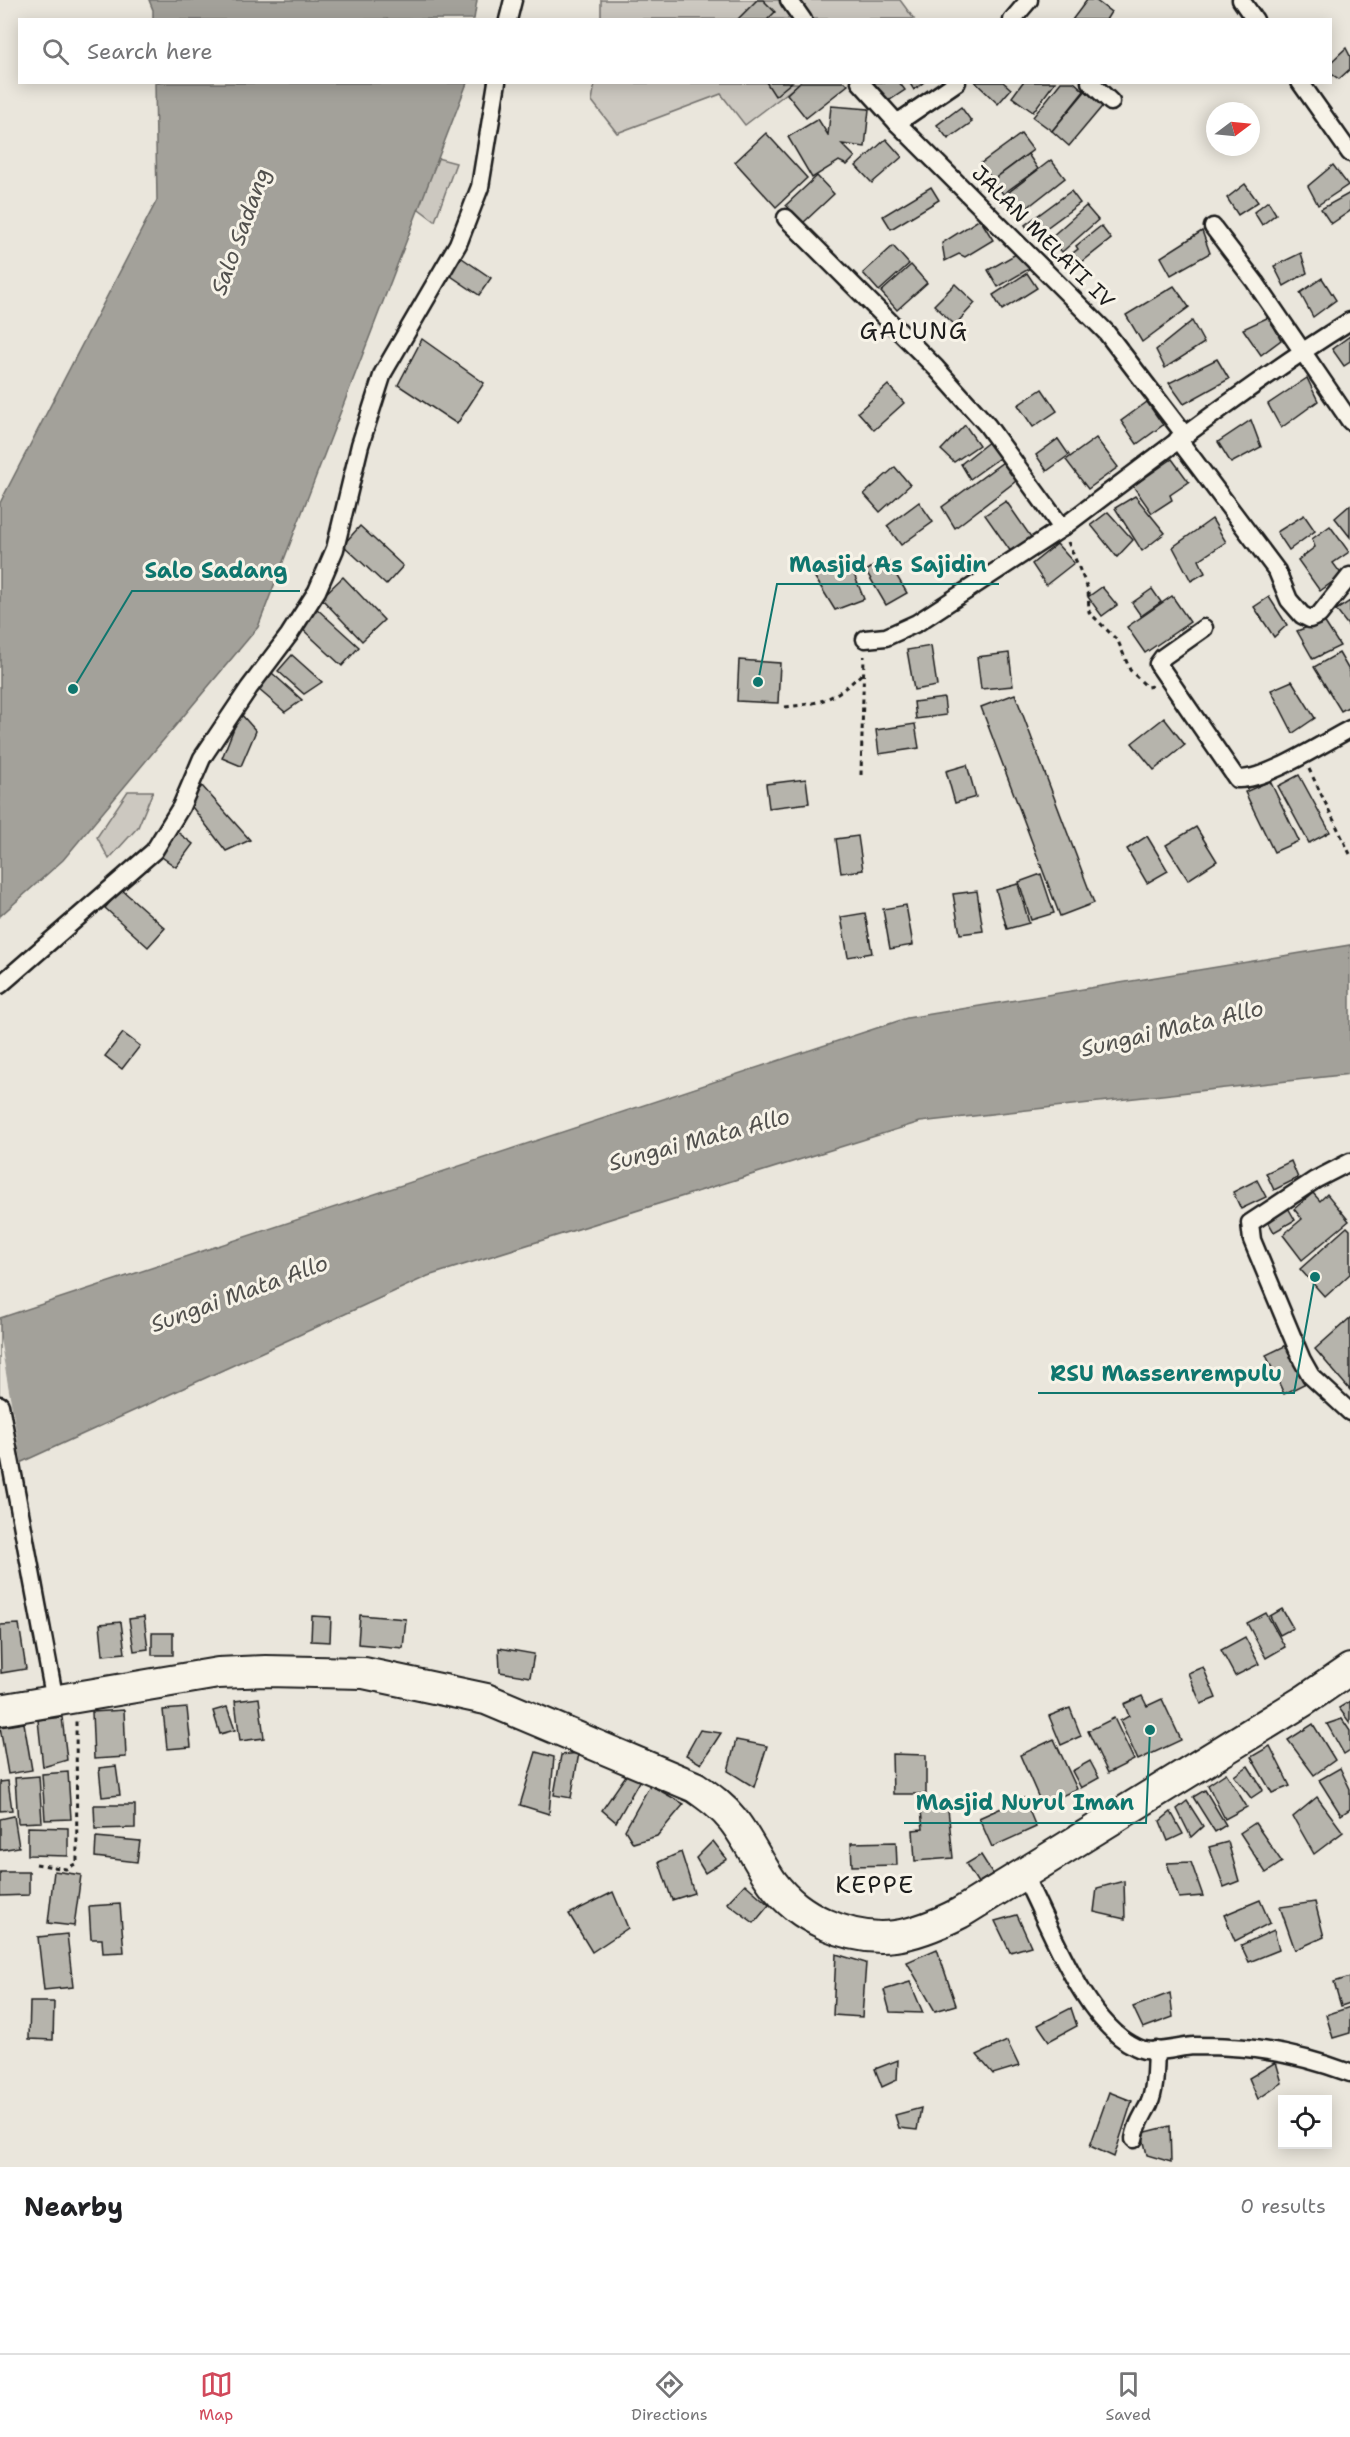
<!DOCTYPE html>
<html lang="en">
<head>
<meta charset="utf-8">
<style>
  body { margin:0; font-family:"Shantell Sans",sans-serif; background:#f2f2f2; color:#202124 }
  .controls { position:absolute; right:18px; bottom:18px; display:grid; overflow:hidden; border-radius:0px; box-shadow:0 3px 15px #0003 }
  .controls button { width:54px; height:54px; display:grid; place-items:center; padding:0; border:0; border-bottom:2px solid #e0e0e0; background:#fff; color:#202124; font:30px sans-serif }
  .compass { position:absolute; left:1206px; top:102px; width:54px; height:54px; border-radius:50%; background:#fff; box-shadow:0 3px 15px #0003; rotate:74deg }
  .list { margin:0; padding:0; list-style:none }
  h2 { display:flex; justify-content:space-between; align-items:center; height:78px; margin:0; padding:0 24px; font-size:26px }
  h2 small { font-size:20px; font-weight:400; color:#757577 }
  .icon { flex:none; width:33px; height:33px; fill:none; stroke:currentColor; stroke-width:2; stroke-linecap:round; stroke-linejoin:round }
  .map { position:relative; flex:none; width:1350px; height:2167px; overflow:hidden }
  .search { position:absolute; background:#fff; box-shadow:0 3px 15px #0003; left:18px; right:18px; top:18px; height:66px; display:flex; align-items:center; gap:15px; box-sizing:border-box; padding:0 21px; border-radius:0px; color:#757577; font-size:22px }
  .sheet { height:186px; background:#fff }
  nav { display:flex; justify-content:space-around; align-items:center; box-sizing:border-box; height:84px; border-top:2px solid #e0e0e0; background:#fff; font-size:16px; color:#757577 }
  nav a { display:grid; justify-items:center; gap:3px }
  nav .on { color:#d1495b }
  .map>svg:first-child { display:block }
</style>
</head>
<body>
<div class="map">
<svg width="1350" height="2167" viewBox="0 0 1350 2167">
  <rect width="100%" height="100%" fill="#eae6dc"/>
  <filter id="ink" filterUnits="userSpaceOnUse"><feTurbulence type="fractalNoise" baseFrequency=".0167" numOctaves="2"/><feDisplacementMap in="SourceGraphic" scale="12" xChannelSelector="R" yChannelSelector="G"/><feConvolveMatrix kernelMatrix="1 2 1 2 8 2 1 2 1" color-interpolation-filters="sRGB"/></filter>
  <g filter="url(#ink)">
    <!-- green -->
    <g fill="#ccc8c0" stroke="#74726e" stroke-width="1.5">
      <path d="M601 0H900L914 19H601Z"/>
      <path d="M595 83H800L745 125 721 94 617 133 592 101Z"/>
      <path d="M437 158 456 163 435 221 415 206Z"/>
      <path d="M128 791H153L138 827 109 859 97 837Z"/>
    </g>
    <!-- water -->
    <g fill="#a3a19a" stroke="#6d6c68" stroke-width="1.5">
      <path d="M149 0H477L474 19 153 20V10Z"/>
      <path d="M155 83H467L258 627 63 860 0 916V503L157 200Z"/>
      <path d="M1350 945V1074L920 1122 428 1276 0 1472V1318L907 1018Z"/>
    </g>
    <!-- pier -->
    <path fill="#eae6dc" d="M0 1339 22 1465 0 1475Z"/>
    <!-- building -->
    <g fill="#b6b4ac" stroke="#1c1c1c" stroke-width="1.5">
      <path d="M757 0H763L775 12 767 20H737Z"/>
      <path d="M1087 0H1095L1111 12 1106 20H1072Z"/>
      <path d="M1346 48 1350 56V69L1339 79 1330 73V63Z"/>
      <path d="M766 82H792L775 96Z"/>
      <path d="M800 82H845L848 85 806 118 787 94Z"/>
      <path d="M871 82H899L905 90 887 102Z"/>
      <path d="M909 82H924L914 90Z"/>
      <path d="M975 82H1003L1011 89 998 104Z"/>
      <path d="M1023 82H1055L1033 112 1012 97Z"/>
      <path d="M1061 82H1074L1084 91 1052 131 1033 117Z"/>
      <path d="M1087 89 1105 103 1069 146 1052 131Z"/>
      <path d="M831 106 869 109 865 147 842 144 855 157 847 165 839 161 812 178 788 137 818 119 828 135Z"/>
      <path d="M961 107 972 122 948 139 937 125Z"/>
      <path d="M766 133 807 178 776 207 735 162Z"/>
      <path d="M1021 134 1033 150 993 180 980 164Z"/>
      <path d="M886 139 902 157 872 183 856 166Z"/>
      <path d="M1028 154 1038 169 1003 194 993 180Z"/>
      <path d="M1051 160 1065 178 1023 211 1009 192Z"/>
      <path d="M1333 165 1348 185 1318 205 1308 186Z"/>
      <path d="M817 176 834 194 803 223 786 205Z"/>
      <path d="M1245 184 1258 202 1238 215 1227 198Z"/>
      <path d="M931 187 939 200 891 229 883 216Z"/>
      <path d="M1071 191 1080 203 1034 237 1025 225Z"/>
      <path d="M1350 193V211L1331 224 1321 209Z"/>
      <path d="M1268 201 1276 214 1262 225 1254 212Z"/>
      <path d="M1086 206 1098 220 1062 252 1050 238Z"/>
      <path d="M980 219 993 240 965 257 959 254 945 261 942 243Z"/>
      <path d="M1101 226 1111 239 1077 266 1069 256 1078 249 1076 246Z"/>
      <path d="M1202 231 1210 253 1171 275 1161 257Z"/>
      <path d="M893 246 909 264 879 291 863 273Z"/>
      <path d="M1023 250 1032 267 998 287 988 270Z"/>
      <path d="M1301 253 1307 273 1284 286 1274 266Z"/>
      <path d="M459 256 491 278 479 295 448 274Z"/>
      <path d="M911 265 927 283 897 310 881 292Z"/>
      <path d="M1027 273 1037 288 1002 310 993 295Z"/>
      <path d="M1322 278 1336 300 1313 317 1300 293Z"/>
      <path d="M955 284 975 303 955 325 934 305Z"/>
      <path d="M1174 286 1189 307 1142 342 1126 315Z"/>
      <path d="M1269 317 1281 340 1261 355 1243 329Z"/>
      <path d="M1192 321 1204 343 1165 368 1156 350Z"/>
      <path d="M1350 336V362L1344 366 1332 349Z"/>
      <path d="M422 339 484 383 457 424 398 385Z"/>
      <path d="M1217 359 1229 379 1184 404 1169 383Z"/>
      <path d="M1307 378 1318 401 1281 428 1268 404Z"/>
      <path d="M888 385 904 403 874 430 858 412Z"/>
      <path d="M1042 389 1057 411 1033 427 1018 405Z"/>
      <path d="M1147 402 1163 425 1137 444 1121 421Z"/>
      <path d="M1251 420 1261 447 1231 463 1218 442Z"/>
      <path d="M965 425 979 445 954 462 941 450Z"/>
      <path d="M1096 438 1118 467 1088 489 1066 460Z"/>
      <path d="M1058 439 1069 455 1047 471 1036 455Z"/>
      <path d="M990 441 1002 456 970 479 961 464Z"/>
      <path d="M1172 459 1189 482 1170 495 1172 500 1152 513 1133 486Z"/>
      <path d="M1006 460 1016 481 955 528 942 507Z"/>
      <path d="M895 467 910 485 880 512 864 494Z"/>
      <path d="M1135 496 1165 533 1142 551 1115 508Z"/>
      <path d="M1006 501 1031 537 1011 552 985 515Z"/>
      <path d="M919 502 933 522 901 545 887 526Z"/>
      <path d="M1350 505V537L1335 518Z"/>
      <path d="M1108 512 1133 540 1117 557 1091 525Z"/>
      <path d="M1304 515 1315 531 1289 550 1277 532Z"/>
      <path d="M1212 519 1226 542 1199 560 1205 573 1191 581 1173 547Z"/>
      <path d="M360 526 403 566 386 585 343 545Z"/>
      <path d="M1330 526 1349 552 1333 563 1342 575 1320 591 1298 560 1315 547 1312 539Z"/>
      <path d="M1057 544 1074 563 1046 585 1032 564Z"/>
      <path d="M847 557 864 599 835 610 811 571Z"/>
      <path d="M886 558 907 593 886 605 866 571Z"/>
      <path d="M343 577 384 620 362 641 321 598Z"/>
      <path d="M1102 587 1117 605 1102 616 1088 597Z"/>
      <path d="M1152 589 1161 602 1141 616 1132 603Z"/>
      <path d="M1172 596 1190 622 1145 653 1127 627Z"/>
      <path d="M1269 597 1287 625 1274 637 1254 607Z"/>
      <path d="M1350 601V628L1336 610Z"/>
      <path d="M316 608 359 647 342 666 299 626Z"/>
      <path d="M1324 621 1340 646 1313 659 1297 631Z"/>
      <path d="M931 646 937 686 914 690 907 650Z"/>
      <path d="M1009 653 1013 686 981 689 977 657Z"/>
      <path d="M1339 653 1350 672V706L1341 711 1314 667Z"/>
      <path d="M292 655 322 682 304 694 278 671Z"/>
      <path d="M739 660 780 663 778 703 737 701Z"/>
      <path d="M272 673 302 700 285 712 258 689Z"/>
      <path d="M1292 681 1315 718 1293 733 1271 690Z"/>
      <path d="M1015 694 1094 903 1060 916 981 707Z"/>
      <path d="M944 698 946 715 916 719 914 702Z"/>
      <path d="M240 713 256 731 241 766 222 758Z"/>
      <path d="M1164 718 1185 745 1154 770 1132 743Z"/>
      <path d="M915 724 919 748 879 754 876 730Z"/>
      <path d="M967 765 976 797 955 803 946 771Z"/>
      <path d="M1299 775 1330 832 1309 843 1278 786Z"/>
      <path d="M806 779 809 803 769 808 766 784Z"/>
      <path d="M1270 781 1299 841 1274 852 1245 792Z"/>
      <path d="M202 786 250 840 226 851 189 803Z"/>
      <path d="M1196 827 1217 861 1188 880 1166 845Z"/>
      <path d="M176 831 193 844 176 867 159 855Z"/>
      <path d="M858 836 863 870 841 873 836 839Z"/>
      <path d="M1147 836 1168 871 1147 883 1127 849Z"/>
      <path d="M1041 874 1054 913 1031 920 1019 882Z"/>
      <path d="M1018 884 1029 923 1007 929 996 890Z"/>
      <path d="M121 889 165 928 148 947 105 908Z"/>
      <path d="M977 891 983 931 960 934 953 894Z"/>
      <path d="M906 905 913 945 890 949 883 909Z"/>
      <path d="M865 913 872 953 848 957 841 917Z"/>
      <path d="M123 1033 140 1046 122 1069 105 1056Z"/>
      <path d="M1291 1161 1298 1178 1274 1190 1266 1173Z"/>
      <path d="M1257 1180 1266 1197 1241 1209 1233 1192Z"/>
      <path d="M1313 1193 1320 1201 1327 1194 1349 1221 1302 1260 1283 1235 1302 1219 1294 1209Z"/>
      <path d="M1287 1206 1295 1220 1274 1232 1266 1218Z"/>
      <path d="M1347 1227 1350 1230V1274L1325 1297 1300 1269Z"/>
      <path d="M1350 1318V1390L1315 1349Z"/>
      <path d="M1289 1344 1308 1382 1284 1394 1266 1355Z"/>
      <path d="M1282 1609 1293 1628 1280 1635 1270 1616Z"/>
      <path d="M1266 1613 1285 1647 1266 1658 1247 1623Z"/>
      <path d="M360 1615 406 1619 403 1648 358 1644Z"/>
      <path d="M312 1616 331 1617 330 1642 311 1641Z"/>
      <path d="M144 1617 148 1649 134 1651 129 1619Z"/>
      <path d="M121 1622 125 1653 103 1655 100 1624Z"/>
      <path d="M19 1624 26 1669 1 1673 0 1625Z"/>
      <rect x="152" y="1633" width="21" height="22"/>
      <path d="M1245 1637 1259 1664 1235 1676 1221 1650Z"/>
      <path d="M499 1648 534 1654 530 1677 500 1672Z"/>
      <path d="M1203 1667 1216 1698 1201 1704 1188 1673Z"/>
      <path d="M1142 1696 1147 1706 1162 1699 1181 1740 1138 1760 1120 1721 1129 1716 1124 1704Z"/>
      <path d="M259 1698 264 1738 240 1741 235 1701Z"/>
      <path d="M1350 1701V1723L1339 1708Z"/>
      <path d="M227 1707 235 1730 220 1734 213 1711Z"/>
      <path d="M187 1708 191 1747 167 1749 163 1710Z"/>
      <path d="M1070 1708 1081 1736 1061 1745 1049 1716Z"/>
      <path d="M124 1710 126 1757 94 1759 92 1712Z"/>
      <path d="M62 1717 67 1760 43 1767 38 1720Z"/>
      <path d="M1114 1718 1134 1760 1108 1773 1088 1731Z"/>
      <path d="M1342 1719 1350 1731V1750L1344 1754 1327 1724Z"/>
      <path d="M24 1723 32 1770 8 1774 0 1727Z"/>
      <path d="M1313 1724 1335 1760 1314 1775 1288 1740Z"/>
      <path d="M700 1730 721 1733 701 1764 686 1755Z"/>
      <path d="M1054 1739 1077 1789 1042 1805 1020 1755Z"/>
      <path d="M736 1740 767 1746 754 1787 728 1771Z"/>
      <path d="M1270 1746 1290 1786 1272 1793 1251 1757Z"/>
      <path d="M536 1752 554 1757 549 1814 520 1805Z"/>
      <path d="M579 1753 571 1798 554 1795 561 1755Z"/>
      <path d="M892 1754 926 1755V1794H893Z"/>
      <path d="M1090 1761 1099 1778 1081 1788 1072 1771Z"/>
      <path d="M634 1764 646 1769 616 1822 602 1810Z"/>
      <path d="M116 1766 120 1795 102 1797 99 1768Z"/>
      <path d="M1248 1766 1263 1790 1251 1798 1234 1776Z"/>
      <path d="M1340 1768 1350 1789V1809L1341 1815 1319 1780Z"/>
      <path d="M68 1772 71 1819 45 1820 42 1774Z"/>
      <path d="M1226 1773 1247 1807 1225 1819 1208 1785Z"/>
      <path d="M39 1776 42 1822 18 1823 15 1778Z"/>
      <path d="M8 1781 12 1810 0 1811V1782Z"/>
      <path d="M650 1785 684 1804 657 1836 633 1843 625 1830Z"/>
      <path d="M1205 1790 1226 1825 1215 1832 1193 1797Z"/>
      <path d="M1317 1797 1343 1832 1314 1854 1293 1817Z"/>
      <path d="M1024 1798 1036 1827 992 1847 979 1818Z"/>
      <path d="M1187 1801 1203 1826 1191 1837 1177 1809Z"/>
      <path d="M94 1805H135V1828L95 1829Z"/>
      <path d="M948 1809 953 1858 915 1861 913 1830 923 1829 921 1811Z"/>
      <path d="M1171 1812 1183 1834 1168 1841 1160 1821Z"/>
      <path d="M14 1816 19 1847 0 1850V1819Z"/>
      <path d="M1255 1823 1282 1862 1266 1873 1240 1833Z"/>
      <path d="M28 1827 68 1828V1856L28 1855Z"/>
      <path d="M96 1837 140 1841 137 1862 95 1857Z"/>
      <path d="M713 1841 727 1859 705 1873 696 1858Z"/>
      <path d="M896 1842 897 1865 852 1866 851 1843Z"/>
      <path d="M1228 1842 1239 1881 1224 1887 1209 1847Z"/>
      <path d="M681 1852 694 1893 672 1900 659 1862Z"/>
      <path d="M981 1855 993 1874 978 1883 966 1864Z"/>
      <path d="M1191 1862 1203 1896 1179 1898 1167 1863Z"/>
      <path d="M54 1871 81 1875 74 1926 48 1923Z"/>
      <path d="M0 1872H29V1895L0 1896Z"/>
      <path d="M1124 1881 1125 1919 1094 1912 1097 1888Z"/>
      <path d="M745 1884 769 1905 754 1923 727 1903Z"/>
      <path d="M613 1892 628 1928 592 1952 569 1914Z"/>
      <path d="M1260 1900 1270 1923 1235 1941 1224 1915Z"/>
      <path d="M1315 1902 1324 1937 1295 1950 1280 1907Z"/>
      <path d="M120 1904 124 1952 103 1953 102 1939H91L89 1906Z"/>
      <path d="M1017 1915 1031 1946 1010 1952 995 1921Z"/>
      <path d="M1274 1930 1279 1950 1249 1962 1241 1945Z"/>
      <path d="M67 1934 73 1987 44 1990 38 1937Z"/>
      <path d="M937 1949 956 2005 935 2011 907 1962Z"/>
      <path d="M836 1954 866 1963 862 2017 833 2015Z"/>
      <path d="M1350 1977V2003L1341 2006 1334 1982Z"/>
      <path d="M910 1982 923 2013 890 2012 884 1990Z"/>
      <path d="M1170 1993 1173 2017 1143 2028 1133 2007Z"/>
      <path d="M30 2002H54L53 2040 29 2039Z"/>
      <path d="M1350 2007V2033L1333 2038 1326 2015Z"/>
      <path d="M1071 2008 1077 2026 1049 2041 1038 2025Z"/>
      <path d="M1007 2041 1019 2066 993 2074 977 2055Z"/>
      <path d="M898 2060 897 2080 882 2087 875 2069Z"/>
      <path d="M1276 2062 1282 2083 1258 2099 1249 2078Z"/>
      <path d="M1109 2092 1132 2101 1114 2157 1090 2146Z"/>
      <path d="M921 2108 917 2130 899 2128 895 2115Z"/>
      <path d="M1170 2126 1171 2162 1147 2155 1142 2133Z"/>
    </g>
    <g fill="none" stroke-linecap="round" stroke-linejoin="round">
      <defs>
        <g id="street">
          <path d="M789 0 803 20"/>
          <path d="M1241 0 1255 20"/>
          <path d="M508 20 513 0"/>
          <path d="M1012 20 1029 0"/>
          <path d="M860 82 897 123 1106 332 1184 434"/>
          <path d="M1090 82 1111 102"/>
          <path d="M1300 82 1350 153"/>
          <path d="M897 123 957 82"/>
          <path d="M786 218 936 368 987 425 1062 528C1156 457 1249 384 1350 321"/>
          <path d="M1213 227 1255 282 1350 421"/>
          <path d="M1178 439 1277 571 1289 600 1302 615 1310 619 1319 615 1350 576"/>
          <path d="M1204 628 1163 657 1158 664 1237 779C1265 781 1323 743 1350 729"/>
          <path d="M865 639 886 637 917 623 1062 528"/>
          <path d="M0 985 154 851 181 807 202 758 249 688 289 635 317 591 335 549 360 445 383 373 458 244 480 187 497 82"/>
          <path d="M1350 1162 1315 1180 1250 1223 1252 1240 1302 1360 1311 1376 1350 1412"/>
          <path d="M0 1405 55 1701"/>
          <path d="M1023 1874C1049 1923 1084 2023 1136 2047 1153 2056 1176 2047 1194 2046 1206 2046 1219 2046 1231 2047 1271 2049 1312 2059 1350 2073"/>
          <path d="M1134 2139C1136 2125 1143 2116 1149 2104 1156 2088 1155 2067 1156 2050"/>
        </g>
        <path id="highway" d="M0 1710 218 1673 266 1671 364 1673 486 1699 695 1787C709 1797 722 1806 733 1820 748 1839 758 1862 772 1882 787 1902 803 1914 825 1924 876 1947 913 1937 960 1913L1305 1700 1350 1669"/>
      </defs>
      <!-- street casing -->
      <use href="#street" stroke="#1c1c1c" stroke-width="21"/>
      <!-- highway casing -->
      <use href="#highway" stroke="#1c1c1c" stroke-width="34"/>
      <!-- path -->
      <g stroke="#1c1c1c" stroke-width="3" stroke-dasharray="4.5 4.5" stroke-linecap="butt">
        <path d="M1068 542 1088 589 1089 612 1118 641 1130 670 1147 687 1152 686"/>
        <path d="M785 707C825 703 834 699 864 672"/>
        <path d="M1309 769 1350 854"/>
        <path d="M861 775 864 656"/>
        <path d="M36 1864 66 1869 77 1863 76 1720"/>
      </g>
      <!-- street -->
      <use href="#street" stroke="#f7f3e8" stroke-width="16"/>
      <!-- highway -->
      <use href="#highway" stroke="#f7f3e8" stroke-width="30"/>
    </g>
  </g>
  <g text-anchor="middle" stroke-width="6" stroke-linejoin="round" paint-order="stroke">
    <!-- street labels -->
    <g font-size="21" fill="#1c1c1c" stroke="#f7f3e8">
      <text transform="translate(1043 237) rotate(45)" y="7">JALAN MELATI IV</text>
    </g>
    <!-- water labels -->
    <g font-size="22" font-style="italic" fill="#52514e" stroke="#f7f3e8">
      <text transform="translate(240 231) rotate(-70)" y="8">Salo Sadang</text>
      <text transform="translate(1172 1028) rotate(-13)" y="8">Sungai Mata Allo</text>
      <text transform="translate(699 1139) rotate(-15)" y="8">Sungai Mata Allo</text>
      <text transform="translate(239 1293) rotate(-20)" y="8">Sungai Mata Allo</text>
    </g>
    <!-- quarter labels -->
    <g font-size="24" letter-spacing="1.5" fill="#1c1c1c" stroke="#f7f3e8">
      <text x="914" y="339">GALUNG</text>
      <text x="875" y="1893">KEPPE</text>
    </g>
  </g>
  <!-- callouts -->
  <path fill="none" stroke="#0f766e" stroke-width="2" d="M758 682L777 584H999M73 689L132 591H300M1315 1277L1294 1393H1038M1150 1730L1146 1823H904"/>
  <g fill="#0f766e" stroke="#f7f3e8" stroke-width="2">
    <circle cx="758" cy="682" r="6"/>
    <circle cx="73" cy="689" r="6"/>
    <circle cx="1315" cy="1277" r="6"/>
    <circle cx="1150" cy="1730" r="6"/>
  </g>
  <g font-size="22" text-anchor="middle" font-weight="bold" fill="#0f766e" stroke="#f7f3e8" stroke-width="6" stroke-linejoin="round" paint-order="stroke">
    <text x="888" y="572">Masjid As Sajidin</text>
    <text x="216" y="578">Salo Sadang</text>
    <text x="1166" y="1381">RSU Massenrempulu</text>
    <text x="1025" y="1810">Masjid Nurul Iman</text>
  </g>
</svg>
<div class="controls">
<button><svg class="icon" aria-label="locate" viewBox="0 0 24 24"><circle cx="12" cy="12" r="6"/><path d="M12 2v4M12 18v4M2 12h4M18 12h4"/></svg></button>
</div>
<svg class="compass" viewBox="-18 -18 36 36"><path d="M0-13l5 13h-10z" fill="#e53935"/><path d="M0 13l5-13h-10z" fill="#757577"/></svg>
<div class="search"><svg class="icon" aria-label="search" viewBox="0 0 24 24"><circle cx="10" cy="10" r="6"/><path d="M15 15l6 6"/></svg>Search here</div>
</div>
<section class="sheet">
<h2>Nearby<small>0 results</small></h2>
<ul class="list">
</ul>
</section>
<nav>
<a class="on"><svg class="icon" aria-label="map" viewBox="0 0 24 24"><path d="M3 6l6-2 6 2 6-2v14l-6 2-6-2-6 2zM9 4v14M15 6v14"/></svg>Map</a>
<a><svg class="icon" aria-label="directions" viewBox="0 0 24 24"><path d="M12 3l9 9-9 9-9-9zM9 14v-3h6M13 9l2 2-2 2"/></svg>Directions</a>
<a><svg class="icon" aria-label="saved" viewBox="0 0 24 24"><path d="M7 4h10v16l-5-4-5 4z"/></svg>Saved</a>
</nav>
</body>
</html>
